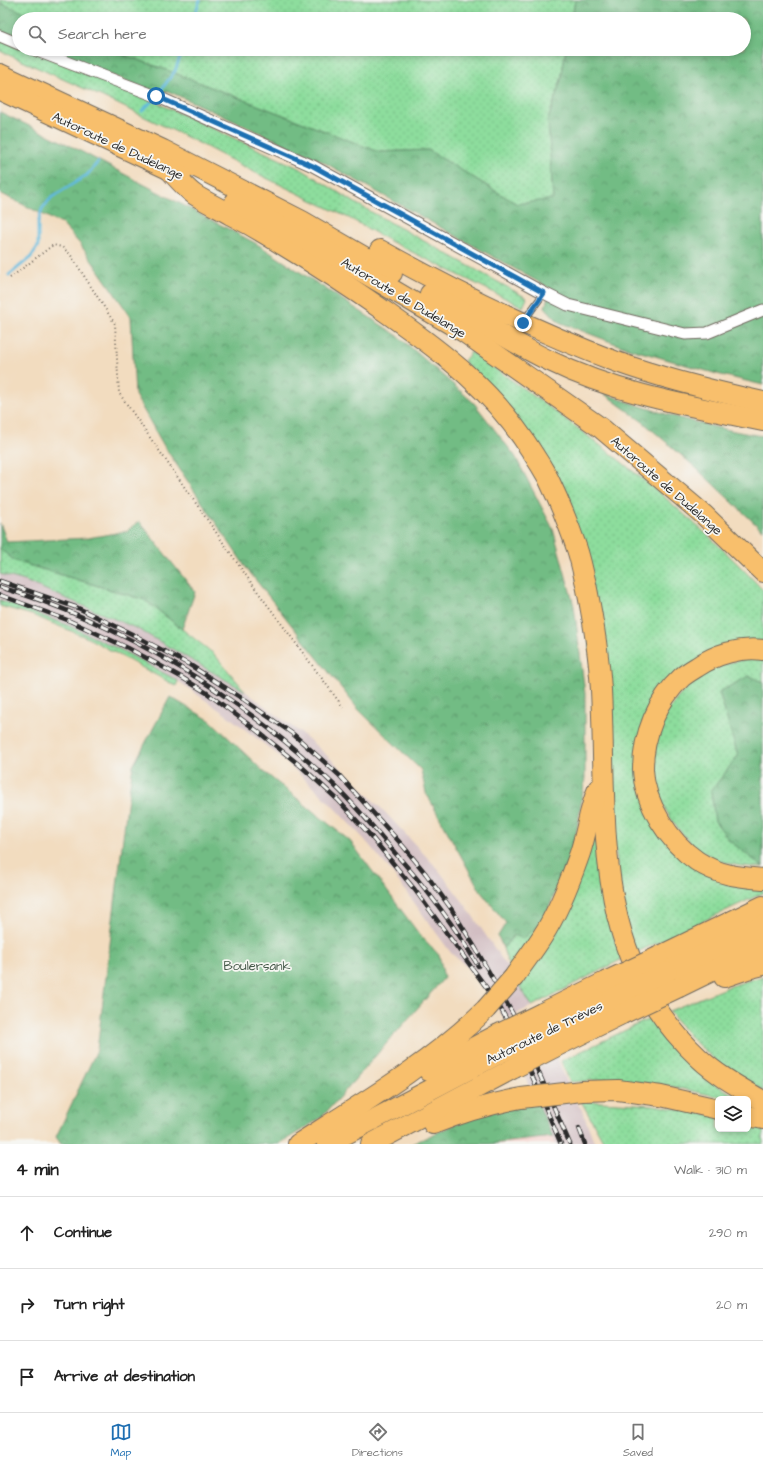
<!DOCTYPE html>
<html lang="en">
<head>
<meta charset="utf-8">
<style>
  body { margin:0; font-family:"Architects Daughter",sans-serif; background:#f6f6f6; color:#222 }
  .controls { position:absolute; right:12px; bottom:12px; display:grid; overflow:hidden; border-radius:6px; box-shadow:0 2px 6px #0003 }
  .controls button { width:36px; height:36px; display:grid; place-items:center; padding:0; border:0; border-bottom:1px solid #e0e0e0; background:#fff; color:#222; font:20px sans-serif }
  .stop { position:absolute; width:12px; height:12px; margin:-9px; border:3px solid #1f6fb2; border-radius:50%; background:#fff }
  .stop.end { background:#1f6fb2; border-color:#fff; box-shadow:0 1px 4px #0008 }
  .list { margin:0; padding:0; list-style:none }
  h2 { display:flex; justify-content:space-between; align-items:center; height:52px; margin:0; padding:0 16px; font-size:17px }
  h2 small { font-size:13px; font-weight:400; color:#767676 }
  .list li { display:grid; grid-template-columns:26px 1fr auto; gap:12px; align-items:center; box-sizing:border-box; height:72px; padding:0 16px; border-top:1px solid #e0e0e0 }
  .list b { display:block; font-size:15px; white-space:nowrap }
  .list em { font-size:13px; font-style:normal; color:#767676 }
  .icon { flex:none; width:22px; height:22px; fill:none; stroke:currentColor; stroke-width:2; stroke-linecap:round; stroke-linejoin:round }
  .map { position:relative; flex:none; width:763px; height:1144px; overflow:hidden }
  .search { position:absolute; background:#fff; box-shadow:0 2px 6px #0003; left:12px; right:12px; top:12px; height:44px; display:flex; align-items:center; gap:10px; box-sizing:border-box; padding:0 14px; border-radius:22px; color:#767676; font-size:15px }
  .sheet { height:268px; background:#fff }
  nav { display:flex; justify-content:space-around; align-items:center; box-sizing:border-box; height:56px; border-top:1px solid #e0e0e0; background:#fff; font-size:11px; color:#767676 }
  nav a { display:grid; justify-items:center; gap:2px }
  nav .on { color:#1f6fb2 }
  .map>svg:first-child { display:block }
</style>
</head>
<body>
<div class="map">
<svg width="763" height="1144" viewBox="0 0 763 1144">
  <defs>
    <pattern id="grass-dots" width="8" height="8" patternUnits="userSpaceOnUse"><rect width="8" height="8" fill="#8ddd9d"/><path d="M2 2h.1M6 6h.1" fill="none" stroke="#7abe87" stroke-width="1.8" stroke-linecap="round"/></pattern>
    <pattern id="forest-crowns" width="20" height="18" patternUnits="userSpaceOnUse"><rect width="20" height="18" fill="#72bc84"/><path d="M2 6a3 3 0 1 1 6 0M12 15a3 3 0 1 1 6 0" fill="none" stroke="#5e996c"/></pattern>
  </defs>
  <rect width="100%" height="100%" fill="#f6f6f2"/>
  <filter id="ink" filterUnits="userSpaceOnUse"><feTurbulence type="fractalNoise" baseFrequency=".025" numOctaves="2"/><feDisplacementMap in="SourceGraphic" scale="8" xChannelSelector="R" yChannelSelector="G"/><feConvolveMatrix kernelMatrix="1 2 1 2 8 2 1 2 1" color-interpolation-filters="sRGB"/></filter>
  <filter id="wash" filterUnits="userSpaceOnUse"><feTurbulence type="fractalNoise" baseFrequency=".012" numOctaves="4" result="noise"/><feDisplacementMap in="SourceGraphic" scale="16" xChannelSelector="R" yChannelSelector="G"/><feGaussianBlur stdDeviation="0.9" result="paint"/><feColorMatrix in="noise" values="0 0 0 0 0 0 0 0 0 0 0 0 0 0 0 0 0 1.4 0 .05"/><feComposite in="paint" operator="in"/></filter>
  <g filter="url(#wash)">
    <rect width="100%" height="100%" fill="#f2dcbf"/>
    <!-- built -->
    <path fill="#f7d0ca" d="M553 1137 555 1144H489Z"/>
    <!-- railway -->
    <g fill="#d2bec2">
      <path d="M0 574 25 581 138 629 245 691 306 737 332 760 382 809 437 868 464 903 510 971 491 993 481 985 467 967 451 953 391 871 364 839 320 793 278 755 228 716 178 681 123 651 67 625 0 600Z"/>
      <path d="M517 982 532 1006 505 1020 497 1007Z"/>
      <path d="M557 1058 569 1087 530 1089 524 1074Z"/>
      <path d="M573 1098 582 1110 595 1144H555L537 1101Z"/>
    </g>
    <!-- grass -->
    <g fill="url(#grass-dots)" stroke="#5c8464">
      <path d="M0 0H575L572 19H31L27 14 0 3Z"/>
      <path d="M0 38 19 49H28L146 98 301 169 357 204 527 298 523 307 388 240 351 219 254 172 191 139 105 98 0 51Z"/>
      <path d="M107 49H566L561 80 548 120 553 200 517 204 428 150 379 152 164 69Z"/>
      <path d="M471 352C575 424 676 498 763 590V641L723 646 643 722 655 830 763 885V893L635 953 624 917 573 516 464 361Z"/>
      <path d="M0 549 15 561 145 600 214 654 245 691 138 629 25 581 0 574Z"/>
      <path d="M0 600 67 625 123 651 178 681 176 686 88 638 32 615 0 606Z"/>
      <path d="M752 658 763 659V682L749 676 719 692 738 756 711 791 715 821 730 841 763 867C748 867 733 866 718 860 681 844 655 804 653 764 652 738 665 711 683 692 690 685 699 675 708 671 722 663 737 661 752 658Z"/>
      <path d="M596 830 600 880 606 915 622 959 532 1006 517 982Z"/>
      <path d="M543 922 510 971 503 948 514 935Z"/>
      <path d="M763 976V1091L718 1063 692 1039 669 1011 728 987Z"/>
      <path d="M651 1018C664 1034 676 1051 691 1066 706 1080 724 1089 741 1099H729L670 1086 615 1079 570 1082 561 1061Z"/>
      <path d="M581 1101 653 1105 718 1116V1129H748V1124L763 1127V1144H605Z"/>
    </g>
    <!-- forest -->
    <g fill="url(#forest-crowns)" stroke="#4e7458">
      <path d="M575 0H763V385L717 374 624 347 559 322 545 307 551 289 318 159 168 91 161 94 48 51V49H107L164 69 379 152 428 150 517 204 553 199 548 120 561 80 566 49H744V19H572Z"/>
      <path d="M0 3 28 14 31 19H19V40L0 32Z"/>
      <path d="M0 112 67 144 257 244 398 336 474 403 515 456 553 529 574 606 585 694V778L576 835 568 862 543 922 523 939 514 935 503 948 498 936 506 923 481 892 426 793 421 770 358 709 247 569 164 446 135 395 131 317 80 244 62 224 0 193Z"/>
      <path d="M603 393C655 412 708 428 763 436V531L696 468 643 422Z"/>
      <path d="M139 521 195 592 182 629 145 600 15 561 0 549V523L7 542 88 538 127 531Z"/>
      <path d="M749 676 763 682V867L730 841 715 821 711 791 738 756 719 692Z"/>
      <path d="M170 697 211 721 263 771 350 841 419 934 439 955 444 978 321 1118 279 1144H61L56 1137 97 1050 127 805 133 766Z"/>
      <path d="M537 1101 553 1137 489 1144H412L473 1116Z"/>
    </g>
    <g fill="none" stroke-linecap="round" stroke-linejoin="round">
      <!-- stream -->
      <g stroke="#60b9dd" stroke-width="3">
        <path d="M193 19 200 0"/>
        <path d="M161 90 175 71 183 49"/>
        <path d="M142 111 153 100"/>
        <path d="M9 275 31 257 38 246V223L42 209 52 197 87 175 98 162"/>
      </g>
    </g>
  </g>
  <g filter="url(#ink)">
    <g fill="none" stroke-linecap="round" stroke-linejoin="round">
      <defs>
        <path id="lane" d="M525 319 544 293"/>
        <g id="street">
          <path d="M0 36 19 44"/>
          <path d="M32 49 156 96 313 166 544 293 568 305 685 334 707 333 763 310"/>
        </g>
        <g id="highway">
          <path d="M0 74 163 150 302 221 392 273"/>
          <path d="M0 90 181 175"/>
          <path d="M169 169C177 178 185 188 195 195 206 202 219 208 231 215 249 224 266 234 283 245 318 266 353 289 387 313 445 354 494 391 532 452 538 461 543 469 548 478 559 501 569 525 577 549 581 561 583 573 586 584 593 619 599 655 601 690 608 826 589 955 699 1058 718 1076 741 1088 763 1101"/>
          <path d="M235 202 327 251 464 332 601 428 704 515 763 572"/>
          <path d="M380 250C457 293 535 331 617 362 664 379 714 391 763 402"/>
          <path d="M430 294C471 314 508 341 550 361 617 394 690 406 763 421"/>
          <path d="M763 650C740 647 716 654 697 667 692 670 687 673 682 677 657 700 643 736 643 769 644 803 669 842 697 861 718 875 738 877 763 879"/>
          <path d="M658 957 763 906"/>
          <path d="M667 972 763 925"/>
          <path d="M514 977C523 964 533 951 542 937 557 914 571 879 580 853 587 832 589 809 598 789"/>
          <path d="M724 977 747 969 763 965"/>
          <path d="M679 987 763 946"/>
          <path d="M542 1013 605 982"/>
          <path d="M549 1029 612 999"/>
          <path d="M557 1046 622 1014"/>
          <path d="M429 1071 497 1035"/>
          <path d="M582 1091 618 1090 661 1096 718 1109"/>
          <path d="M748 1116 763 1119"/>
          <path d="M433 1124C462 1112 490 1104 521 1098"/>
          <path d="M298 1144C363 1103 431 1063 486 1009"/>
          <path d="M327 1144 504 1051"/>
          <path d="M371 1144 514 1068"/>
        </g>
      </defs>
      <!-- lane casing -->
      <use href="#lane" stroke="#71695f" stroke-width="8"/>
      <!-- street casing -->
      <use href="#street" stroke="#71695f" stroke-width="13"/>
      <!-- highway casing -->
      <use href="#highway" stroke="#71695f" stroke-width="22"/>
      <!-- path -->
      <path stroke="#71695f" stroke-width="2" stroke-dasharray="1 3" stroke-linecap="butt" d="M10 278 53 245 62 247 70 254 115 324 119 393 252 584 343 707"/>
      <!-- lane -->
      <use href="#lane" stroke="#fff" stroke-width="5.5"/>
      <!-- street -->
      <use href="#street" stroke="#fff" stroke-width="11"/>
      <!-- highway -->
      <use href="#highway" stroke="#f8bf6c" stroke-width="20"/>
      <defs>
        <g id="rail">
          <path d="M0 581 78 608 134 635 190 665 243 699 293 734 339 775 403 846 426 874 452 910 476 949 514 1016 570 1144"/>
          <path d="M0 587C124 624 241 696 334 785 356 806 376 830 395 853 426 888 455 926 478 966"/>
          <path d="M0 595 70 621 128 648 181 677 207 693 256 730 302 767 338 800 369 834 415 890 497 1002 513 1031 561 1144"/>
          <path d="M579 1128 585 1144"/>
        </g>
      </defs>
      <!-- rail casing -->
      <use href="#rail" stroke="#2b2b2b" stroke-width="4.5"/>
      <!-- rail -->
      <use href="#rail" stroke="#f6f6f2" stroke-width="3" stroke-dasharray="9" stroke-linecap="butt"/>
      <defs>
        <g id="highway-bridge">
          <path d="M605 982 658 957"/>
          <path d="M612 999 667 972"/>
          <path d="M486 1009 514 977"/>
          <path d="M622 1014 679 987"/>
          <path d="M497 1035 542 1013"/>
          <path d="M504 1051 549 1029"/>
          <path d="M514 1068 557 1046"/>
          <path d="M521 1098 582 1091"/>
        </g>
      </defs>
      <!-- highway-bridge casing -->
      <use href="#highway-bridge" stroke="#71695f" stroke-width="22" stroke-linecap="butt"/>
      <!-- highway-bridge -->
      <use href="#highway-bridge" stroke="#f8bf6c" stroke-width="20"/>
    </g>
  </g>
  <g fill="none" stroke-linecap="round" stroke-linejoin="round" filter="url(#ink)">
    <!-- route -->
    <path stroke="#1f6fb2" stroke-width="5" d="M156 96 313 166 544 293 523 323"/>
  </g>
  <g text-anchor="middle" stroke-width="3.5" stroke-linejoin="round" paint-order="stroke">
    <!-- street labels -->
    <g font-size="13" fill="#2b2b2b" stroke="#f6f6f2">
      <text transform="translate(118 145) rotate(25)" y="5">Autoroute de Dudelange</text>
      <text transform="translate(404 297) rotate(31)" y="5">Autoroute de Dudelange</text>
      <text transform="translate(667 485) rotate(41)" y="5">Autoroute de Dudelange</text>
      <text transform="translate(544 1032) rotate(-26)" y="5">Autoroute de Trèves</text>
    </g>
    <!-- park labels -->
    <g font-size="13" fill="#445848" stroke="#f6f6f2">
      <text x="257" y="970">Boulersank</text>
    </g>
  </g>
</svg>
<div class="controls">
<button><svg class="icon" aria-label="layers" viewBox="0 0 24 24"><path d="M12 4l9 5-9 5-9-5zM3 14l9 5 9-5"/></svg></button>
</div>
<div class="stop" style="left:156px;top:96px"></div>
<div class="stop end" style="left:523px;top:323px"></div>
<div class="search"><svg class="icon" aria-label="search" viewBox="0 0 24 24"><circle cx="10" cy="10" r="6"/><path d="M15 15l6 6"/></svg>Search here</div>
</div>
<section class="sheet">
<h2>4 min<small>Walk · 310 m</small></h2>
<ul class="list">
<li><svg class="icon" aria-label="ahead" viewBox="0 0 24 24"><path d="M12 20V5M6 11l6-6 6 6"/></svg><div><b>Continue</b></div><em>290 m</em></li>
<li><svg class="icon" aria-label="right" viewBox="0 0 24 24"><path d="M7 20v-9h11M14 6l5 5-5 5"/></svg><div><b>Turn right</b></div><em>20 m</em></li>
<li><svg class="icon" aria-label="arrive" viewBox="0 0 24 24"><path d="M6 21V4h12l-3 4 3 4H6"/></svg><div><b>Arrive at destination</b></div></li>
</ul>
</section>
<nav>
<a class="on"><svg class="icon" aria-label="map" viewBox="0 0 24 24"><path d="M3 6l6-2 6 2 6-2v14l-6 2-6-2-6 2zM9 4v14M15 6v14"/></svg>Map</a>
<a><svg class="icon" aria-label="directions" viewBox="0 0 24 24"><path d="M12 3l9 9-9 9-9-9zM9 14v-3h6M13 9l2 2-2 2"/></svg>Directions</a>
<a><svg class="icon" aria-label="saved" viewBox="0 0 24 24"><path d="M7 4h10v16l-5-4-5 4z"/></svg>Saved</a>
</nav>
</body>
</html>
